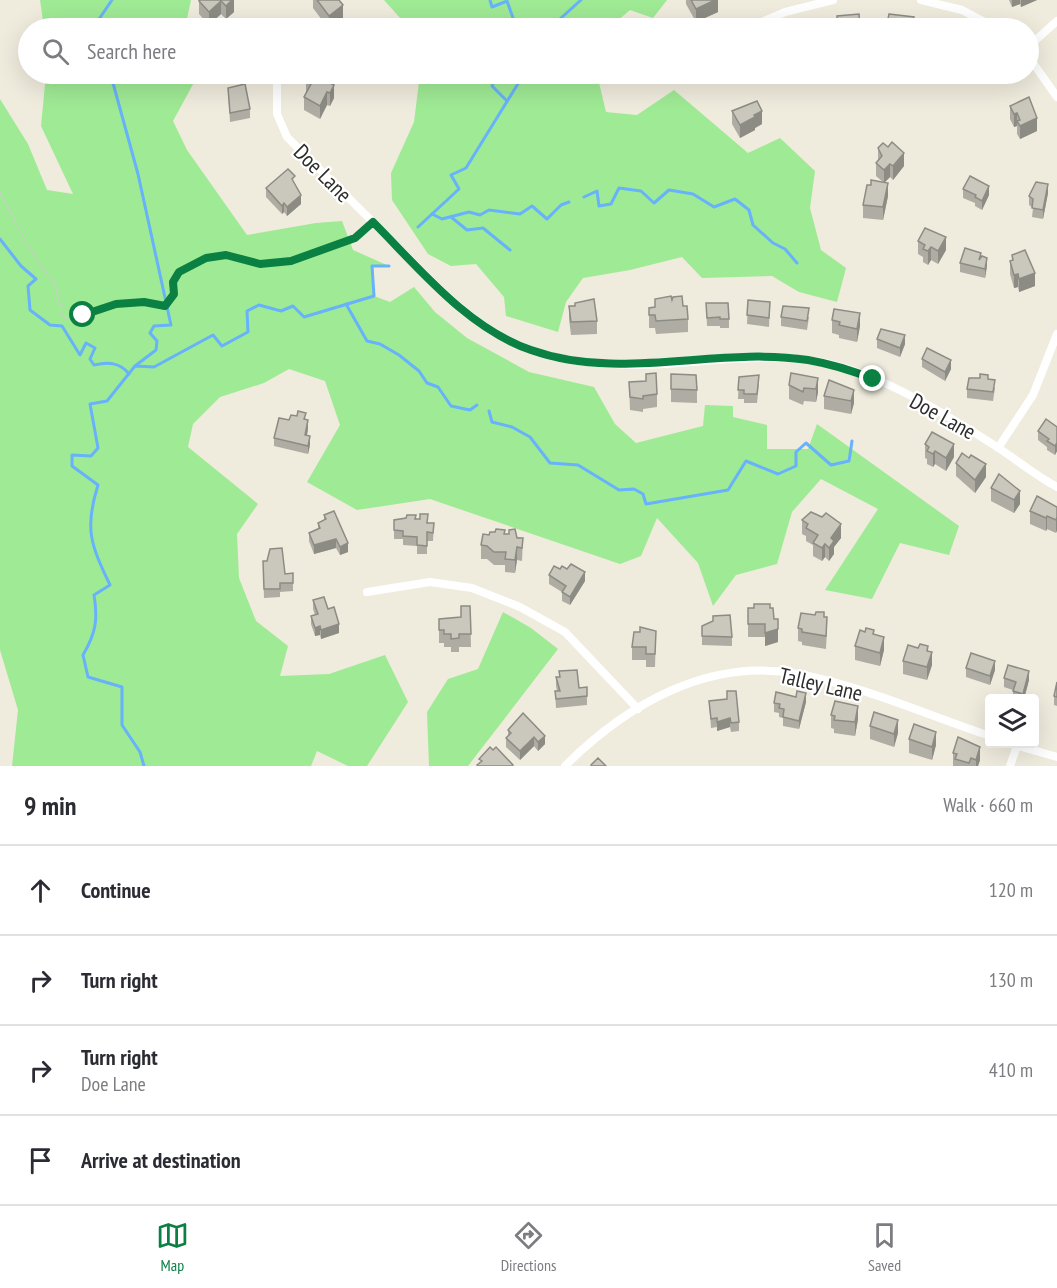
<!DOCTYPE html>
<html lang="en">
<head>
<meta charset="utf-8">
<style>
  body { margin:0; font-family:"PT Sans Narrow",sans-serif; background:#f2f2f3; color:#2b2b33 }
  .controls { position:absolute; right:18px; bottom:18px; display:grid; overflow:hidden; border-radius:6px; box-shadow:0 6px 24px #0002 }
  .controls button { width:54px; height:54px; display:grid; place-items:center; padding:0; border:0; border-bottom:2px solid #e1e1e2; background:#fff; color:#2b2b33; font:30px sans-serif }
  .stop { position:absolute; width:18px; height:18px; margin:-14px; border:4px solid #0b8043; border-radius:50%; background:#fff }
  .stop.end { background:#0b8043; border-color:#fff; box-shadow:0 2px 6px #0008 }
  .list { margin:0; padding:0; list-style:none }
  h2 { display:flex; justify-content:space-between; align-items:center; height:78px; margin:0; padding:0 24px; font-size:26px }
  h2 small { font-size:20px; font-weight:400; color:#7c7c81 }
  .list li { display:grid; grid-template-columns:39px 1fr auto; gap:18px; align-items:center; box-sizing:border-box; height:90px; padding:0 24px; border-top:2px solid #e1e1e2 }
  .list b { display:block; font-size:22px; white-space:nowrap }
  .list p { margin:0; font-size:20px; white-space:nowrap; color:#7c7c81 }
  .list em { font-size:20px; font-style:normal; color:#7c7c81 }
  .icon { flex:none; width:33px; height:33px; fill:none; stroke:currentColor; stroke-width:2; stroke-linecap:round; stroke-linejoin:round }
  .map { position:relative; flex:none; width:1057px; height:766px; overflow:hidden }
  .search { position:absolute; background:#fff; box-shadow:0 6px 24px #0002; left:18px; right:18px; top:18px; height:66px; display:flex; align-items:center; gap:15px; box-sizing:border-box; padding:0 21px; border-radius:33px; color:#7c7c81; font-size:22px }
  .sheet { height:438px; background:#fff }
  nav { display:flex; justify-content:space-around; align-items:center; box-sizing:border-box; height:84px; border-top:2px solid #e1e1e2; background:#fff; font-size:16px; color:#7c7c81 }
  nav a { display:grid; justify-items:center; gap:3px }
  nav .on { color:#0b8043 }
  .map>svg:first-child { display:block }
</style>
</head>
<body>
<div class="map">
<svg width="1057" height="766" viewBox="0 0 1057 766">
  <rect width="100%" height="100%" fill="#efebdd"/>
  <!-- green -->
  <g fill="#9fea95">
    <path d="M40 0H191L185 28H44Z"/>
    <path d="M384 0H667L653 18 630 10 609 28H409Z"/>
    <path d="M46 74H196L197 77 173 121 187 150 247 235 316 223 342 221 353 250 389 266 372 267 374 296 390 302 414 287 435 312 467 338 529 372 594 387 615 424 636 443 703 426 705 405 733 406V417L767 425V449H808L817 424 959 526 949 555 900 543 872 599 825 590 878 509 821 479 792 512 777 564 736 575 713 606 698 563 657 518 641 556 620 564 430 499 357 510 307 482 340 425 325 381 289 369 264 383 220 397 193 424 188 447 258 504 237 534 239 578 256 621 288 646 280 676 329 674 385 655 408 702 367 766H348L317 751 311 766H12L18 710 0 650V99L28 144 47 190 73 194 41 126Z"/>
    <path d="M420 74H597L606 112 637 115 674 90 748 153 780 138 815 171 810 208 821 250 846 268 837 302 799 292 772 276 702 278 682 257 630 270 583 278 566 302 558 332 506 316 504 297 476 264 451 266 428 254 392 200 391 173 414 122Z"/>
    <path d="M503 612 531 628 558 649 468 766H429L427 712 448 679 478 669Z"/>
  </g>
  <g fill="none" stroke-linecap="round" stroke-linejoin="round">
    <!-- stream -->
    <g stroke="#67b2fa" stroke-width="3">
      <path d="M490 0 492 7 507 1 513 18 503 28"/>
      <path d="M93 28 112 0"/>
      <path d="M550 28 581 0"/>
      <path d="M85 74V78L113 83 138 174 171 325 154 326 150 333 157 341 156 350 135 366"/>
      <path d="M497 74 492 86 507 101"/>
      <path d="M584 197 597 191 599 206 611 204 619 188 641 191 654 203 669 190 693 194 714 207 735 199 749 210 753 225 773 243 785 249 797 263"/>
      <path d="M432 214 442 219 469 212 480 215 489 210 520 214 532 206 547 219 561 205 569 202"/>
      <path d="M451 217 467 230 483 228 510 250"/>
      <path d="M418 227 459 189 451 175 466 168 524 74"/>
      <path d="M0 239 21 266 36 279 28 286 30 310 50 325 62 326 80 355 86 343 95 348 90 359 94 365C108 362 120 362 129 374"/>
      <path d="M346 304 367 341 380 344 399 355 419 371 427 383 438 387 451 406 470 410 477 405"/>
      <path d="M489 411 492 422 512 427 530 437 550 463 578 465 619 490 634 489 643 494 646 504 728 490 746 461 778 474 796 466V452L806 443 831 465 849 461 852 441"/>
      <path d="M144 766 140 752 122 725V687L88 677 83 655C96 633 98 619 94 595L110 585C91 545 84 529 98 485L72 466V455L91 456 98 448 90 404 107 401 135 366 154 367 213 335 222 346 248 332 247 311 259 305 281 311 293 306 304 317 374 296 372 266H389"/>
    </g>
    <!-- path -->
    <path stroke="#ccc" stroke-width="1.5" stroke-dasharray="4.5 3" stroke-linecap="butt" d="M0 192 34 257 54 282 63 317 70 319 116 304 144 302 165 306C176 296 169 283 178 273 180 271 184 270 186 269 227 244 231 266 271 264 293 263 349 243 365 229"/>
    <!-- minor -->
    <g stroke="#fff" stroke-width="8">
      <path d="M921 0 962 10 996 28"/>
      <path d="M748 28 785 12 833 0"/>
      <path d="M1028 47 1057 21"/>
      <path d="M1028 56 1057 97"/>
      <path d="M277 74V114L287 137C322 172 358 207 393 242 433 283 475 330 531 350 563 362 599 364 633 365 703 365 776 347 845 368 895 383 952 418 997 447 1017 460 1035 475 1057 487"/>
      <path d="M998 448 1033 395 1057 334"/>
      <path d="M367 592 430 582 472 588 520 607 565 632 638 709"/>
      <path d="M1011 744 1057 757"/>
      <path d="M565 766C626 705 708 657 798 674 863 686 927 715 990 736"/>
      <path d="M1010 766 1017 746"/>
    </g>
  </g>
  <!-- wall -->
  <g fill="#aeaca3">
    <path d="M234 0V12L226 19 221 14 209 25 199 14V1Z"/>
    <path d="M313 0H339L343 18 328 28 313 8Z"/>
    <path d="M686 0H718V12L696 22 686 4Z"/>
    <path d="M1009 0H1037L1021 7 1020 4 1012 7Z"/>
    <path d="M310 74 334 98 330 106 327 105 320 119 304 110V97L306 93V81Z"/>
    <path d="M228 88 250 109V118L230 122Z"/>
    <path d="M1010 106 1037 131 1020 139 1017 134V126L1014 127 1010 119Z"/>
    <path d="M732 111 762 124 755 128V130L740 138 732 124Z"/>
    <path d="M878 148 904 166 893 180 890 177 885 182 888 196 883 220 863 218V205L871 185 883 182 876 176V163L878 160Z"/>
    <path d="M295 185 301 204 287 216 284 212 282 214 266 197V188Z"/>
    <path d="M963 189 989 195 982 210 975 206V203L963 198Z"/>
    <path d="M1048 193 1043 219 1032 217 1033 208 1029 205V196Z"/>
    <path d="M918 241 946 250 938 264 931 260 928 265 923 262V257L918 254Z"/>
    <path d="M1012 255 1035 286 1019 292 1018 287 1014 288 1010 274V261H1012Z"/>
    <path d="M981 258 987 266 985 278 960 272V263Z"/>
    <path d="M672 300 683 306 688 319V332L656 334 655 328H649V308L655 307Z"/>
    <path d="M748 300 770 302 769 327 747 324Z"/>
    <path d="M706 303 729 319V328H720V326H707Z"/>
    <path d="M569 306 597 321V334L571 335 569 319Z"/>
    <path d="M781 317H809L807 330 781 326Z"/>
    <path d="M832 320 860 326 857 342 839 338V335L832 333Z"/>
    <path d="M877 339 905 344 900 357 877 348Z"/>
    <path d="M922 359 951 369 945 381 922 367Z"/>
    <path d="M671 374 697 390V403L671 402Z"/>
    <path d="M739 377 759 384 757 403H744V399H738Z"/>
    <path d="M818 378V392L816 402 804 401 803 405 789 399V385Z"/>
    <path d="M988 379 995 388 993 401 967 398V389Z"/>
    <path d="M829 380 854 403 851 414 824 409V396Z"/>
    <path d="M629 382 657 394V407L643 409V412L630 410Z"/>
    <path d="M297 416 306 419 308 429 307 436 310 445 308 454 274 446V438L289 420Z"/>
    <path d="M1057 427V451L1055 455 1047 450V447L1038 440V431Z"/>
    <path d="M925 444 954 457 946 471 935 464 933 467 927 464V459L925 458Z"/>
    <path d="M956 463 986 477 975 493 956 476Z"/>
    <path d="M991 488 1020 504 1014 513 991 501Z"/>
    <path d="M1057 507V530L1056 533 1047 529 1046 531 1030 524V511Z"/>
    <path d="M324 515 348 552 340 555 336 548 314 554 309 541V533L318 529V523L324 520Z"/>
    <path d="M415 519 428 523H434L433 541H427V554H417V546L403 545V539H394V520Z"/>
    <path d="M802 520 841 538 834 547V554L829 561 825 557 822 561 813 556V545L806 541V536L802 534Z"/>
    <path d="M505 534 523 538 522 561 517 560 515 573 505 572V565H494L487 559H481V545L489 535Z"/>
    <path d="M263 561H267L285 574 293 573V591L280 592V597L264 598Z"/>
    <path d="M560 569H567L585 581 570 605 562 601V592L549 584V575Z"/>
    <path d="M313 600 328 609 339 633 321 639 320 635 315 636 311 624V616L315 615 313 609Z"/>
    <path d="M470 606 471 647H459V652H451V647H444V643H439V619L461 617Z"/>
    <path d="M748 608H770L774 619 778 642 765 646V637H748Z"/>
    <path d="M824 617 827 630 826 649 802 645V642L798 641V628Z"/>
    <path d="M702 626 732 637V646L702 645Z"/>
    <path d="M656 631 655 667H646V660H632V647Z"/>
    <path d="M874 635 884 650 880 666 855 660V646Z"/>
    <path d="M928 651 932 665 927 680 903 674V661Z"/>
    <path d="M966 668 995 670 990 685 966 677Z"/>
    <path d="M556 677 579 688 587 696V705L556 708 555 691H557L556 686Z"/>
    <path d="M1004 678 1029 680 1024 699H1013V690L1004 687Z"/>
    <path d="M1057 682V706L1054 705V696Z"/>
    <path d="M727 691 739 722V731L731 732 730 727 717 731V727L711 728 709 701 727 699Z"/>
    <path d="M806 702 799 729 783 726V718L779 717V713L774 712V703Z"/>
    <path d="M523 713 545 744 538 751 534 746 520 760 506 747V738L508 736V730Z"/>
    <path d="M831 715 858 719 855 736 834 733V729L831 728Z"/>
    <path d="M870 726 898 733 894 747 870 739Z"/>
    <path d="M909 739 936 745 932 760 909 753Z"/>
    <path d="M953 753 980 760 978 766H953Z"/>
  </g>
  <!-- shaded-wall -->
  <g fill="#8d8c84">
    <path d="M232 0H234V12L226 19V6Z"/>
    <path d="M715 0H718V12L696 22V9Z"/>
    <path d="M1012 0H1020V4L1012 7Z"/>
    <path d="M1021 0H1037L1021 7Z"/>
    <path d="M221 1V14L209 25V12Z"/>
    <path d="M343 5V18L329 28V16Z"/>
    <path d="M334 85V98L330 106V93Z"/>
    <path d="M327 92V105L320 119V106Z"/>
    <path d="M762 111V124L755 128V130L740 138V125L754 115Z"/>
    <path d="M1017 113V126L1014 127V114Z"/>
    <path d="M1037 118V131L1020 139V126Z"/>
    <path d="M904 153V166L893 180V166Z"/>
    <path d="M890 164V177L884 183V170Z"/>
    <path d="M888 183V196L883 220V207Z"/>
    <path d="M1048 184V193L1043 219V210Z"/>
    <path d="M989 186V195L982 210V201Z"/>
    <path d="M301 195V204L287 216V207Z"/>
    <path d="M284 203V212L282 214V206Z"/>
    <path d="M946 237V250L938 264V251Z"/>
    <path d="M931 247V260L928 265V251Z"/>
    <path d="M987 258V266L985 278V269Z"/>
    <path d="M1035 273V286L1019 292V279Z"/>
    <path d="M1018 274V287L1014 288V275Z"/>
    <path d="M860 313V326L857 342V329Z"/>
    <path d="M905 335V344L900 357V348Z"/>
    <path d="M951 360V369L945 381V372Z"/>
    <path d="M818 378V392L816 402V389Z"/>
    <path d="M854 390V403L851 414V401Z"/>
    <path d="M308 420V429L305 444V435Z"/>
    <path d="M310 436V445L308 454V446Z"/>
    <path d="M1057 443V451L1055 455V446Z"/>
    <path d="M954 444V457L946 471V458Z"/>
    <path d="M935 451V464L933 467V454Z"/>
    <path d="M986 464V477L975 493V480Z"/>
    <path d="M1020 491V504L1014 513V500Z"/>
    <path d="M1047 516V529L1046 531V518Z"/>
    <path d="M1057 517V530L1056 533V520Z"/>
    <path d="M841 524V538L834 547V554L829 561V548L831 538Z"/>
    <path d="M336 539V548L314 554V545Z"/>
    <path d="M348 543V552L340 555V547Z"/>
    <path d="M825 544V557L822 561V548Z"/>
    <path d="M517 547V560L515 573V560Z"/>
    <path d="M585 572V581L570 605V597Z"/>
    <path d="M339 624V633L321 639V630Z"/>
    <path d="M320 626V635L315 636V628Z"/>
    <path d="M778 629V642L765 646V633Z"/>
    <path d="M884 637V650L880 666V653Z"/>
    <path d="M932 652V665L927 680V667Z"/>
    <path d="M995 661V670L990 685V676Z"/>
    <path d="M1029 671V680L1024 699H1023V694Z"/>
    <path d="M806 693V702L799 729V721Z"/>
    <path d="M858 706V719L855 736V722Z"/>
    <path d="M730 718V727L717 731V722Z"/>
    <path d="M898 720V733L894 747V734Z"/>
    <path d="M936 732V745L932 760V747Z"/>
    <path d="M545 736V744L538 751V742Z"/>
    <path d="M534 737V746L520 760V751Z"/>
    <path d="M980 747V760L978 766H976V760Z"/>
  </g>
  <!-- building -->
  <g fill="#cac8bd" stroke="#8d8c84" stroke-width="1.5">
    <path d="M199 0H232L226 6 221 1 209 12 199 1Z"/>
    <path d="M317 0H339L343 5 329 16Z"/>
    <path d="M691 0H715L696 9Z"/>
    <path d="M859 14 860 28H837V16Z"/>
    <path d="M889 14 914 17 912 28H886Z"/>
    <path d="M814 20 816 28H796Z"/>
    <path d="M310 74H314L334 85 330 93 327 92 320 106 304 97 311 84 306 81Z"/>
    <path d="M245 84 250 109 230 113 228 88Z"/>
    <path d="M1029 97 1037 118 1020 126 1017 121 1020 120 1017 113 1014 114 1010 106Z"/>
    <path d="M757 101 762 111 754 115 755 117 740 125 732 111Z"/>
    <path d="M892 142 904 153 893 166 890 164 884 170 876 163 882 156 878 148 883 143 888 147Z"/>
    <path d="M288 169 295 176 292 179 301 195 287 207 284 203 282 206 266 188Z"/>
    <path d="M970 176 989 186 982 201 975 197 976 195 963 189Z"/>
    <path d="M871 180 888 183 883 207 863 205 867 185H871Z"/>
    <path d="M1036 182 1048 184 1043 210 1032 208 1033 199 1029 196Z"/>
    <path d="M925 228 946 237 938 251 931 247 928 251 923 249 925 245 918 241Z"/>
    <path d="M965 248 981 253 979 260 982 256 987 258 985 269 960 263Z"/>
    <path d="M1025 250 1035 273 1019 279 1018 274 1014 275 1010 261 1013 260 1012 255Z"/>
    <path d="M671 296 672 300 673 297 682 296 683 306H687L688 319 656 321 655 315H649V308L655 307V299Z"/>
    <path d="M594 299 597 321 571 322 569 306H575V303Z"/>
    <path d="M748 300 770 302 769 318 747 315Z"/>
    <path d="M706 303H728L729 319H720V317L707 318Z"/>
    <path d="M783 306 809 308 807 321 781 317Z"/>
    <path d="M834 309 860 313 857 329 839 325 840 322 832 320Z"/>
    <path d="M881 329 905 335 900 348 877 339Z"/>
    <path d="M927 348 951 360 945 372 922 359Z"/>
    <path d="M656 373 657 394 643 396V399L630 397 629 382 646 381V374Z"/>
    <path d="M791 373 818 378 816 389 804 388 803 392 789 385Z"/>
    <path d="M671 374 696 375 697 390 671 389Z"/>
    <path d="M980 374 988 375V379L995 380 993 392 967 389 969 378H980Z"/>
    <path d="M759 375 757 394H744V390H738L739 377Z"/>
    <path d="M829 380 854 390 851 401 824 396Z"/>
    <path d="M298 411 306 413 304 419 308 420 305 435 310 436 308 446 274 438 279 418 289 420 291 415 297 416Z"/>
    <path d="M1046 419 1057 427V443L1055 446 1047 441 1049 439 1038 431Z"/>
    <path d="M932 432 954 444 946 458 935 451 933 454 927 451 929 447 925 444Z"/>
    <path d="M962 453 969 458 971 455 986 464 975 480 956 463Z"/>
    <path d="M999 474 1020 491 1014 500 991 488Z"/>
    <path d="M1037 496 1057 507V517L1056 520 1047 516 1046 518 1030 511Z"/>
    <path d="M334 511 348 543 340 547 336 539 314 545 309 533 320 528 318 523 326 519 324 515Z"/>
    <path d="M811 512 822 517 826 513 841 524 831 538 834 541 829 548 825 544 822 548 813 543 818 535 806 528 808 524 802 520Z"/>
    <path d="M420 514H428L427 523H434L433 533 427 532V546L417 545V537L403 536V531L394 530V520L406 518 407 515H416L415 519H420Z"/>
    <path d="M496 529 505 530 504 534H509V530L515 529 517 538H523L522 548 517 547 515 560 505 559 506 552H494L487 546 481 545 483 534 489 535 490 532H495Z"/>
    <path d="M282 548 285 574 293 573V583H280V589H264L263 561H267L270 549Z"/>
    <path d="M571 564 585 572 570 597 562 592 566 586 549 575 554 566 560 569 562 566 567 569Z"/>
    <path d="M324 597 328 609 334 607 339 624 321 630 320 626 315 628 311 616 318 614 313 600Z"/>
    <path d="M754 604H770V608H773L774 619H778V629L765 633V624H748V608H754Z"/>
    <path d="M461 606H470L471 634H459V638L451 639V634H444V630H439V619L461 617Z"/>
    <path d="M816 612H824V617H827L826 636 802 632V629L798 628 801 613 815 615Z"/>
    <path d="M730 615 732 637 702 636V626L713 621V616Z"/>
    <path d="M640 627 656 631 655 654H646V647H632L634 632H640Z"/>
    <path d="M866 628 874 630 873 634 884 637 880 653 855 646 860 630 865 632Z"/>
    <path d="M920 644 928 646 927 651 932 652 927 667 903 661 908 645 918 648Z"/>
    <path d="M971 653 995 661 990 676 966 668Z"/>
    <path d="M1008 665 1029 671 1023 694 1013 691 1016 682 1004 678Z"/>
    <path d="M577 670 579 688 587 687V696L556 699 555 691H560L556 677H560L559 671Z"/>
    <path d="M1057 682V697L1054 696Z"/>
    <path d="M727 691H736L739 722 731 723 730 718 717 722V718L711 719 709 701 727 699Z"/>
    <path d="M797 691 806 693 799 721 783 717 784 709 779 708 780 704 774 703 776 692 796 697Z"/>
    <path d="M835 701 858 706 855 722 834 720 835 716 831 715Z"/>
    <path d="M874 712 898 720 894 734 870 726Z"/>
    <path d="M523 713 545 736 538 742 534 737 520 751 506 738 511 733 508 730Z"/>
    <path d="M914 724 936 732 932 747 909 739Z"/>
    <path d="M958 737 980 747 976 760 971 758 969 763 955 759 957 754 953 753Z"/>
    <path d="M490 747 493 750 496 747 513 765 512 766H478L477 765 482 761 479 759Z"/>
    <path d="M598 758 606 766H592L591 765Z"/>
  </g>
  <g fill="none" stroke-linecap="round" stroke-linejoin="round">
    <!-- route -->
    <path stroke="#0b8043" stroke-width="8" d="M83 315 116 304 144 302 165 306 174 294 173 282 179 272 206 258 226 255 260 264 291 261 355 238 373 222C419 268 467 328 531 350 621 382 716 346 808 360 831 364 851 370 873 379"/>
  </g>
  <g text-anchor="middle" stroke-width="4.5" stroke-linejoin="round" paint-order="stroke">
    <!-- street labels -->
    <g font-size="22" fill="#2c2c2c" stroke="#fff">
      <text transform="translate(323 173) rotate(45)" y="8">Doe Lane</text>
      <text transform="translate(943 416) rotate(29)" y="8">Doe Lane</text>
      <text transform="translate(821 684) rotate(13)" y="8">Talley Lane</text>
    </g>
  </g>
</svg>
<div class="controls">
<button><svg class="icon" aria-label="layers" viewBox="0 0 24 24"><path d="M12 4l9 5-9 5-9-5zM3 14l9 5 9-5"/></svg></button>
</div>
<div class="stop" style="left:83px;top:315px"></div>
<div class="stop end" style="left:873px;top:379px"></div>
<div class="search"><svg class="icon" aria-label="search" viewBox="0 0 24 24"><circle cx="10" cy="10" r="6"/><path d="M15 15l6 6"/></svg>Search here</div>
</div>
<section class="sheet">
<h2>9 min<small>Walk · 660 m</small></h2>
<ul class="list">
<li><svg class="icon" aria-label="ahead" viewBox="0 0 24 24"><path d="M12 20V5M6 11l6-6 6 6"/></svg><div><b>Continue</b></div><em>120 m</em></li>
<li><svg class="icon" aria-label="right" viewBox="0 0 24 24"><path d="M7 20v-9h11M14 6l5 5-5 5"/></svg><div><b>Turn right</b></div><em>130 m</em></li>
<li><svg class="icon" aria-label="right" viewBox="0 0 24 24"><path d="M7 20v-9h11M14 6l5 5-5 5"/></svg><div><b>Turn right</b><p>Doe Lane</p></div><em>410 m</em></li>
<li><svg class="icon" aria-label="arrive" viewBox="0 0 24 24"><path d="M6 21V4h12l-3 4 3 4H6"/></svg><div><b>Arrive at destination</b></div></li>
</ul>
</section>
<nav>
<a class="on"><svg class="icon" aria-label="map" viewBox="0 0 24 24"><path d="M3 6l6-2 6 2 6-2v14l-6 2-6-2-6 2zM9 4v14M15 6v14"/></svg>Map</a>
<a><svg class="icon" aria-label="directions" viewBox="0 0 24 24"><path d="M12 3l9 9-9 9-9-9zM9 14v-3h6M13 9l2 2-2 2"/></svg>Directions</a>
<a><svg class="icon" aria-label="saved" viewBox="0 0 24 24"><path d="M7 4h10v16l-5-4-5 4z"/></svg>Saved</a>
</nav>
</body>
</html>
